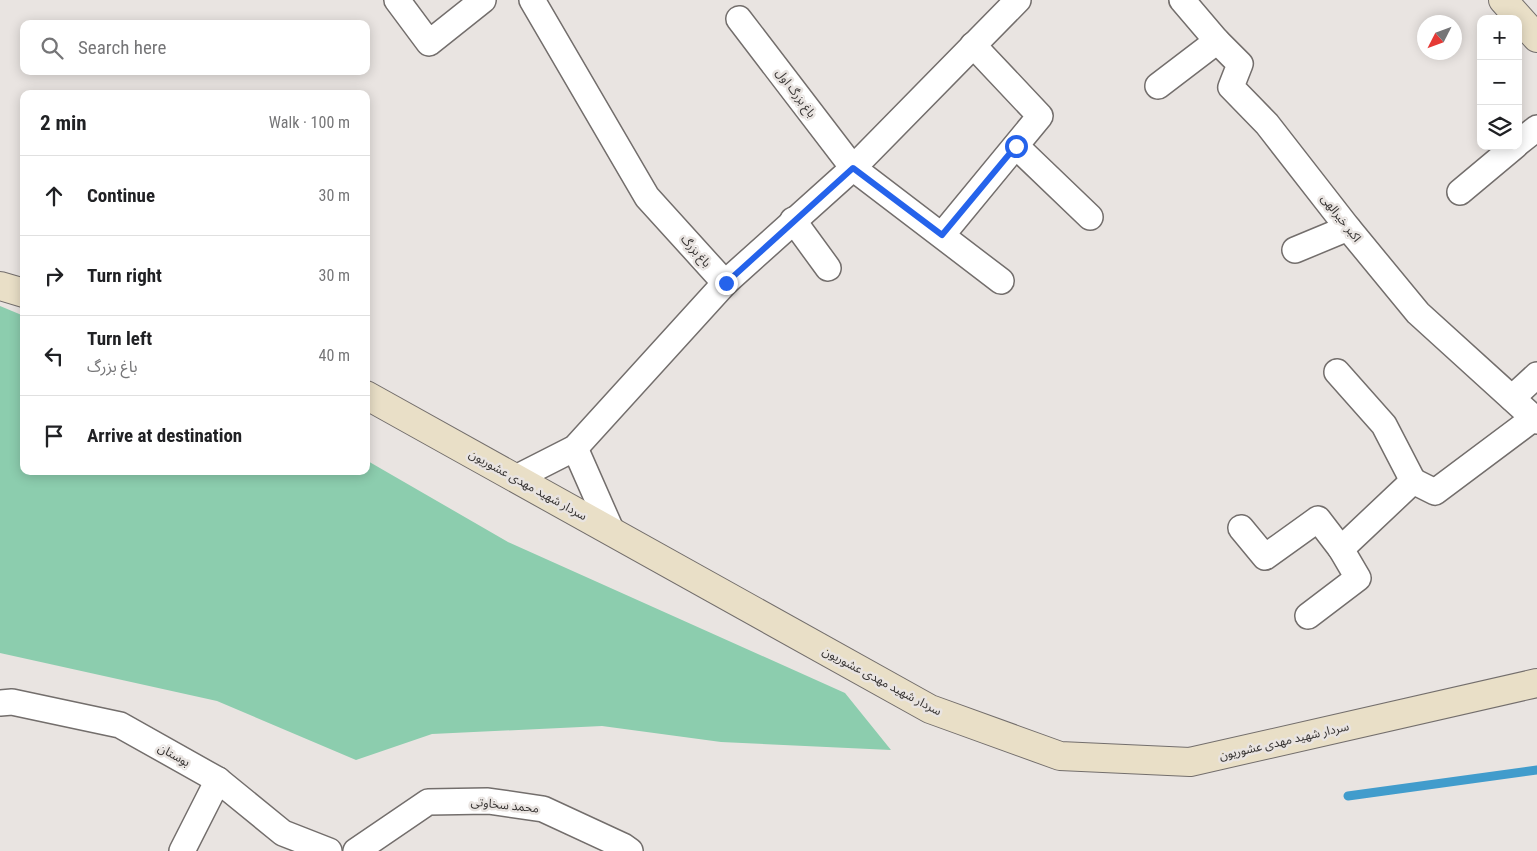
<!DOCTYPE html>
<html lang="en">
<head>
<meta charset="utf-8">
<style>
  body { margin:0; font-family:"Roboto Condensed","Noto Sans Arabic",sans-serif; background:#f2f2f2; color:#202124 }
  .controls { position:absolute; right:15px; top:15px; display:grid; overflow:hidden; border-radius:10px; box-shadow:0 2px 12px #0003 }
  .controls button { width:45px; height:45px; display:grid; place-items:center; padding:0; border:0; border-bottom:1px solid #e0e0e0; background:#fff; color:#202124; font:25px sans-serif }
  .compass { position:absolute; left:1417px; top:15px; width:45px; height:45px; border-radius:50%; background:#fff; box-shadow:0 2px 12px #0003; rotate:228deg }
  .stop { position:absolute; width:15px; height:15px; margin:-11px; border:4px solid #2563eb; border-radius:50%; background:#fff }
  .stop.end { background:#2563eb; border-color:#fff; box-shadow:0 1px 5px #0008 }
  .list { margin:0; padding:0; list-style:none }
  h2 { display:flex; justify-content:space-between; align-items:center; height:65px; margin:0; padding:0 20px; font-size:21px }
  h2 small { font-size:16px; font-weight:400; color:#757577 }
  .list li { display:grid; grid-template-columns:32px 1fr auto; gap:15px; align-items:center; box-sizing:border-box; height:80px; padding:0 20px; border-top:1px solid #e0e0e0 }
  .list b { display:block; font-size:19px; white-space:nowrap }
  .list p { margin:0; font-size:16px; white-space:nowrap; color:#757577 }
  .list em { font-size:16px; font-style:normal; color:#757577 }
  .icon { flex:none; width:28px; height:28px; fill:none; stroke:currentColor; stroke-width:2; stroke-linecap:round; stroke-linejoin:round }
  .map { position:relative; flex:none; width:1537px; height:851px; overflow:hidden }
  .search { position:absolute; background:#fff; box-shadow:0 2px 12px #0003; left:20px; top:20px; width:350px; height:55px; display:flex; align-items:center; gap:12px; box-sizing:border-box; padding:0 18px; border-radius:10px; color:#757577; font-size:19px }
  .panel { position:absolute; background:#fff; box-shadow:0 2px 12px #0003; left:20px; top:90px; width:350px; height:385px; border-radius:10px }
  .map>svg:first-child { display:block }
</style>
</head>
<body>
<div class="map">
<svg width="1537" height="851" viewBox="0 0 1537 851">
  <rect width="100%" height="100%" fill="#e9e4e1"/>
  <!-- green -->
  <path fill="#8ccdae" d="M0 306 24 316V471H366V460L508 542 845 693 891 750 721 742 602 726 432 734 356 760 217 701 0 653Z"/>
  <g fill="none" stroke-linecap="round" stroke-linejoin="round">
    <!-- stream -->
    <path stroke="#419ccc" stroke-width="9" d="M1348 796 1537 770"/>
    <defs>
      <g id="street">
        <path d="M397 0 429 43 483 0"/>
        <path d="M532 0 647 197 725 283"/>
        <path d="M1182 0 1217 41 1240 64 1231 87 1267 124 1348 228 1418 313 1537 421"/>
        <path d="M739 19 853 168 1001 281"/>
        <path d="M1158 86 1217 41"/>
        <path d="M1518 143 1537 128"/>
        <path d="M1016 146 1090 217"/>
        <path d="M1460 192 1515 146"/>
        <path d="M793 220 828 268"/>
        <path d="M942 235 1040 116 973 45"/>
        <path d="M1295 250 1348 228"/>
        <path d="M1337 372 1384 425 1413 481"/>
        <path d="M1512 398 1537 375"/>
        <path d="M575 448 612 532"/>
        <path d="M516 478 575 448 725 283 853 168 1018 0"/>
        <path d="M1241 528 1265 557 1318 519 1341 549 1358 578 1308 616"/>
        <path d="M1341 549 1413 481 1435 492 1534 418"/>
        <path d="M0 703 12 702 120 725 218 780 283 833 329 851"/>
        <path d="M182 851 218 780"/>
        <path d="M356 851 428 802 488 801 543 809 623 846 630 851"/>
      </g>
      <g id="secondary">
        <path d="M1503 0 1537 38"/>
        <path d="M0 286 24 293"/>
        <path d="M366 395 930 709 1060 756 1190 762 1537 683"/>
      </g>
    </defs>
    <!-- street casing -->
    <use href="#street" stroke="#736e6c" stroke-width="28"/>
    <!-- secondary casing -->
    <use href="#secondary" stroke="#736e6c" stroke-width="30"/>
    <!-- street -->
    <use href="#street" stroke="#fff" stroke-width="25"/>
    <!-- secondary -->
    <use href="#secondary" stroke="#e9dfc7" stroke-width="28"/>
  </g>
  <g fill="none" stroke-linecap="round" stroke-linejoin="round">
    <!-- route -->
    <path stroke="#2563eb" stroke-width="6" d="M726 283 853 168 942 235 1016 146"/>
  </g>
  <g text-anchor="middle" stroke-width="5" stroke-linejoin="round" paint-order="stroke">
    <!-- street labels -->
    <g font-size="12" fill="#353231" stroke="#e9e4e1">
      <text transform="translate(796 93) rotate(53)" y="4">باغ بزرگ اول</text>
      <text transform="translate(1341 218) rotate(52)" y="4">اکبر خیرالهی</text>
      <text transform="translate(696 251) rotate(48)" y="4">باغ بزرگ</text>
      <text transform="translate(528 485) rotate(29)" y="4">سردار شهید مهدی عشوریون</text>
      <text transform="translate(882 681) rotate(28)" y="4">سردار شهید مهدی عشوریون</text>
      <text transform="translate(1284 741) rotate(-13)" y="4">سردار شهید مهدی عشوریون</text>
      <text transform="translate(174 755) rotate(29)" y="4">بوستان</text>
      <text transform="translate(505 805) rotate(6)" y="4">محمد سخاوتی</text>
    </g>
  </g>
</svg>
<div class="controls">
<button>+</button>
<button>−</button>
<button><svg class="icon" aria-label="layers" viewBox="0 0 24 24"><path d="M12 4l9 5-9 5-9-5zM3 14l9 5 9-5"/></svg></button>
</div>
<svg class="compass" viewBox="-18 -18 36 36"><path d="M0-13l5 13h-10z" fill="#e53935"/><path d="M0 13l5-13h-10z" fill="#757577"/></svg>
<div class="stop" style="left:1016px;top:146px"></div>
<div class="stop end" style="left:726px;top:283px"></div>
<div class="search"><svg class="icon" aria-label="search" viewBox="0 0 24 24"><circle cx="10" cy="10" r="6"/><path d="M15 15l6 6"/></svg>Search here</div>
<section class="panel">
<h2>2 min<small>Walk · 100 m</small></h2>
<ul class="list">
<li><svg class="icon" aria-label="ahead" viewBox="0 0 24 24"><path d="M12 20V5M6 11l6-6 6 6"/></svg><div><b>Continue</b></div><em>30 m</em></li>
<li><svg class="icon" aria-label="right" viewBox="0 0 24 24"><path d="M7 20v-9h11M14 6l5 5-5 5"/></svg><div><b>Turn right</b></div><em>30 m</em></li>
<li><svg class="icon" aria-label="left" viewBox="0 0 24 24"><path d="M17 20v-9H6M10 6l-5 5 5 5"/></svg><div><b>Turn left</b><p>باغ بزرگ</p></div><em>40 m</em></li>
<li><svg class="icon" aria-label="arrive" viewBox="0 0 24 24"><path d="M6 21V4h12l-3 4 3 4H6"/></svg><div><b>Arrive at destination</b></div></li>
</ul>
</section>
</div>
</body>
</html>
